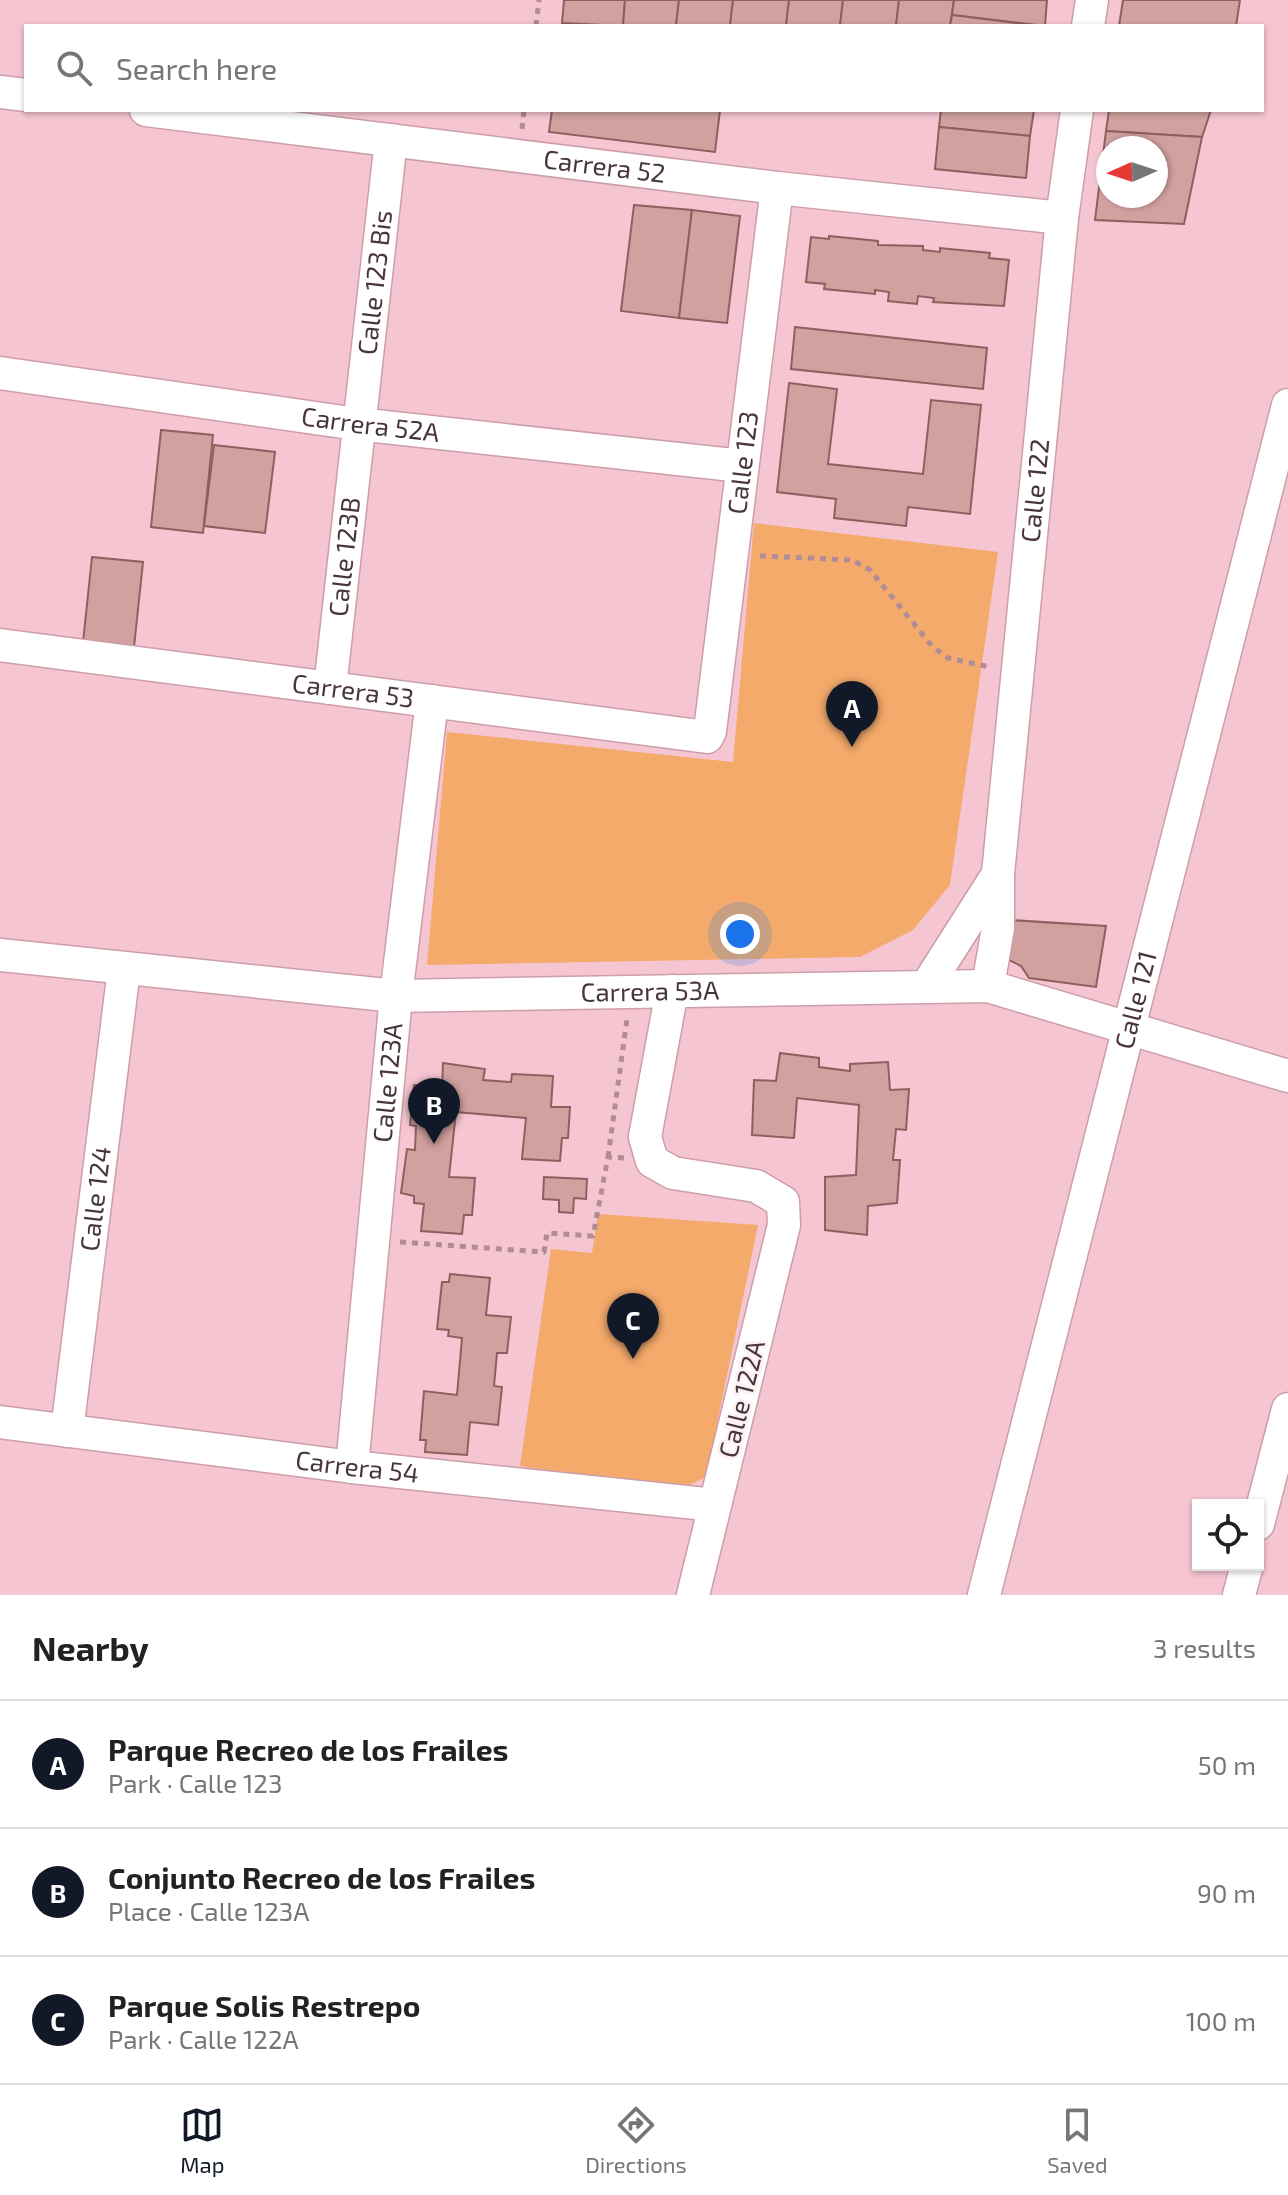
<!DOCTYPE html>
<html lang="en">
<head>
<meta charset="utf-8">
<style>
  body { margin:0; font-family:"Exo 2",sans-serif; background:#f6f6f6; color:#222 }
  .controls { position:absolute; right:24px; bottom:24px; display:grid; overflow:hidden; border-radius:0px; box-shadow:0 2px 6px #0004 }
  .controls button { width:72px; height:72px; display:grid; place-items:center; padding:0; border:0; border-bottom:2px solid #e0e0e0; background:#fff; color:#222; font:40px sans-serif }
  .compass { position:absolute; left:1096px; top:136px; width:72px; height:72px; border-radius:50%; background:#fff; box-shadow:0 2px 6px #0004; rotate:267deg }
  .you { position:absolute; left:740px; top:934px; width:28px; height:28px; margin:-20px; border:6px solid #fff; border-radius:50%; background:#1a73e8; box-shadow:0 0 0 12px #1a73e833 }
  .badge { display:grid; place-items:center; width:52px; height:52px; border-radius:50%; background:#111827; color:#fff; font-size:26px; font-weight:700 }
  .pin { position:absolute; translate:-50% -66px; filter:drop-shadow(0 2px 4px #0008) }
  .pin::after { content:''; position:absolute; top:42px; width:28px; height:24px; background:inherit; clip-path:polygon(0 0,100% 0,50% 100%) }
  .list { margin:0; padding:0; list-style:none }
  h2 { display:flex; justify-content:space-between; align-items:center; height:104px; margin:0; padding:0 32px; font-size:34px }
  h2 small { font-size:26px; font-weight:400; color:#767676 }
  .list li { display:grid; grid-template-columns:52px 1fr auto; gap:24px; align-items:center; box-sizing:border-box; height:128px; padding:0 32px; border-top:2px solid #e0e0e0 }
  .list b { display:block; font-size:30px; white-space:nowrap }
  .list p { margin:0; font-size:26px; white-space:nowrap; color:#767676 }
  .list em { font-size:26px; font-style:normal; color:#767676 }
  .icon { flex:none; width:44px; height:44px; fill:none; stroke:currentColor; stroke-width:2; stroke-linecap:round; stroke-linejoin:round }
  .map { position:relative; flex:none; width:1288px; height:1595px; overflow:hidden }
  .search { position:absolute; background:#fff; box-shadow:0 2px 6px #0004; left:24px; right:24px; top:24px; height:88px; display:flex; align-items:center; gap:20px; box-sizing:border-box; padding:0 28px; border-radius:0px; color:#767676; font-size:30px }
  .sheet { height:488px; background:#fff }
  nav { display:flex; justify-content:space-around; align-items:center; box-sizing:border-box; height:112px; border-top:2px solid #e0e0e0; background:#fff; font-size:22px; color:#767676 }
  nav a { display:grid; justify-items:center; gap:4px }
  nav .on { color:#111827 }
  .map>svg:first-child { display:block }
</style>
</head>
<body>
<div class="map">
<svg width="1288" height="1595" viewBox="0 0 1288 1595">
  <rect width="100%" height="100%" fill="#f5c5d1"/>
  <!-- green -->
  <g fill="#f3aa6b">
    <path d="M754 523 998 552 950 885 913 930 860 957 427 965 447 732 733 762Z"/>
    <path d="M598 1214 758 1225 706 1477 679 1490 520 1466 551 1249 592 1253Z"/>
  </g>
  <!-- building -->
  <g fill="#d1a19f" stroke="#8c605f" stroke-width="2" fill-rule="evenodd">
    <path d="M564 0H625L623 26 562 23Z"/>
    <path d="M625 0H679L676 26H623Z"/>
    <path d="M679 0H733L730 26H676Z"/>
    <path d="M733 0H789L786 26H730Z"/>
    <path d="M789 0H843L840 26H786Z"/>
    <path d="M843 0H899L896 26H840Z"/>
    <path d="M899 0H954L950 26H896Z"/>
    <path d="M954 0H1047L1045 26 952 15Z"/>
    <path d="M1123 0H1240L1236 26H1119Z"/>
    <path d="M952 15 1041 26H950Z"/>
    <path d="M552 110H720L715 152 549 132Z"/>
    <path d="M941 110H1034L1030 136 939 127Z"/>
    <path d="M1109 110H1211L1202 137 1106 131Z"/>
    <path d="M939 127 1030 136 1026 178 935 169Z"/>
    <path d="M1106 131 1202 137 1184 224 1095 220ZM1108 148H1156V196H1108Z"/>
    <path d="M634 205 692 210 679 318 621 311Z"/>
    <path d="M692 210 740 216 727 323 679 318Z"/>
    <path d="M829 236 878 241V245L923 246V250L940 252V248L990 253 989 258 1009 260 1004 306 933 302 934 298 918 296 917 304 888 301 889 292 875 290V294L824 289 825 284 806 282 811 237 829 239Z"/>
    <path d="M795 327 987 348 983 389 791 369Z"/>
    <path d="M789 383 837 389 828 464 923 474 931 400 981 405 970 514 908 507 906 526 834 518 836 499 777 492Z"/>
    <path d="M161 430 213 435 203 533 151 527Z"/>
    <path d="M214 445 275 452 265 533 204 526Z"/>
    <path d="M92 557 143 562 134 647 83 642Z"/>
    <path d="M1010 920 1106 926 1096 987 1029 978 1021 966 1009 960Z"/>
    <path d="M780 1053 819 1058V1067L850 1071V1064L888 1062 890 1090 909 1089 906 1130 896 1129 893 1160H900L897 1203 868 1206 867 1235 825 1230V1177L856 1175 859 1105 797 1098 794 1138 752 1135 754 1080 776 1081Z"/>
    <path d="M443 1063 485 1069 483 1080 511 1082 512 1074 553 1076 551 1107H570L568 1138H562L560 1161 522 1159 526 1118 456 1112 449 1177 475 1178 472 1215H464L462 1234 421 1231 424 1204 414 1203V1196L401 1193 407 1149 415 1150 416 1126 410 1125 414 1085 442 1088Z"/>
    <path d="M544 1177 587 1179 586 1199 574 1198 573 1213 559 1212V1200L543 1199Z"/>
    <path d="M450 1274 490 1278 486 1315 511 1317 507 1353H497L494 1386 502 1387 498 1425 470 1422 467 1455 425 1452 426 1440H420L424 1391 457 1395 462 1338 448 1336 449 1330 437 1329 442 1282H449Z"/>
  </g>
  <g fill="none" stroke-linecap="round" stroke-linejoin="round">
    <defs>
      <g id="street">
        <path d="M1088 26 1092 0"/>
        <path d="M0 92 26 95"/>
        <path id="s1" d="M146 110 777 188 1062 218"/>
        <path id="s2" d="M0 373 357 424 742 466"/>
        <path id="s3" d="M0 645 707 737 710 731 777 188"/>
        <path id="s4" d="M330 688 391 140"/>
        <path id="s5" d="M0 955 396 996 988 986 1288 1076"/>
        <path d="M928 984 998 874"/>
        <path id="s6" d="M988 986 998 928V874L1062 218 1077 110"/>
        <path d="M672 991 645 1137 652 1161 673 1173 756 1186 783 1202 784 1225 693 1595"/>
        <path id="s7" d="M0 1422 352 1467 715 1505"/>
        <path id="s8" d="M67 1431 124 969"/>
        <path id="s9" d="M352 1467 396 996 432 701"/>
        <path d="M1258 1524 1288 1409"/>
        <path id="s10" d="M984 1595 1288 405"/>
        <path d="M1239 1595 1247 1565"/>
      </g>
    </defs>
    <!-- street casing -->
    <use href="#street" stroke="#cd9eaa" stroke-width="35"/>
    <!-- path -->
    <g stroke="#b18c96" stroke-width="5" stroke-dasharray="6 6" stroke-linecap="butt">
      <path d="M536 26 539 0"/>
      <path d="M522 129 524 110"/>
      <path d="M760 556 852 560 870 570 932 646 948 658 990 667"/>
      <path d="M608 1157 627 1019"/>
      <path d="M400 1242 544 1252 547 1233 593 1236 608 1157 624 1158"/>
    </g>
    <!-- street -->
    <use href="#street" stroke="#fff" stroke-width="32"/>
  </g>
  <g text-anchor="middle" stroke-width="6" stroke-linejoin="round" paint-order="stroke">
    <!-- street labels -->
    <g font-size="26" fill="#49363b" stroke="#fcf2f4">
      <text dy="9" stroke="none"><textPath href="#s1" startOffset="462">Carrera 52</textPath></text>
      <text dy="9" stroke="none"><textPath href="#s4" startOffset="408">Calle 123 Bis</textPath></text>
      <text dy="9" stroke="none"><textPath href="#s2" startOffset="374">Carrera 52A</textPath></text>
      <text dy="9" stroke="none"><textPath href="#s3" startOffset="990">Calle 123</textPath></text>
      <text dy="9" stroke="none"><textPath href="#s6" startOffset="498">Calle 122</textPath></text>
      <text dy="9" stroke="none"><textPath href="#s4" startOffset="132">Calle 123B</textPath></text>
      <text dy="9" stroke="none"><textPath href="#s3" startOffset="356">Carrera 53</textPath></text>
      <text dy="9" stroke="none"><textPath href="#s5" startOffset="652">Carrera 53A</textPath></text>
      <text dy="9" stroke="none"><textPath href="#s10" startOffset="614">Calle 121</textPath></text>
      <text dy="9" stroke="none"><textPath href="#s9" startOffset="386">Calle 123A</textPath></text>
      <text dy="9" stroke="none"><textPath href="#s8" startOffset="234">Calle 124</textPath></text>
      <text transform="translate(742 1399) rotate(-76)" y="9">Calle 122A</text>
      <text dy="9" stroke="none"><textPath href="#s7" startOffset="360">Carrera 54</textPath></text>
    </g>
  </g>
</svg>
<div class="controls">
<button><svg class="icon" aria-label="locate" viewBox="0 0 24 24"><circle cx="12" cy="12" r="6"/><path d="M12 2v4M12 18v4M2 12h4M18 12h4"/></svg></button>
</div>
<svg class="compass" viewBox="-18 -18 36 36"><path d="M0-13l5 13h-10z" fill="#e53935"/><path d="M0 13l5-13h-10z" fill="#767676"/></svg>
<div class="you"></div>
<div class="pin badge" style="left:852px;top:747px">A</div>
<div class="pin badge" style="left:434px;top:1144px">B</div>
<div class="pin badge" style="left:633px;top:1359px">C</div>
<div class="search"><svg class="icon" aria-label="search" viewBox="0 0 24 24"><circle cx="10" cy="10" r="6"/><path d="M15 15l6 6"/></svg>Search here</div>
</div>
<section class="sheet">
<h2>Nearby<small>3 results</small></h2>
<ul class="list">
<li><span class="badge">A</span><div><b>Parque Recreo de los Frailes</b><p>Park · Calle 123</p></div><em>50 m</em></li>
<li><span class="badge">B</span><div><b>Conjunto Recreo de los Frailes</b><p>Place · Calle 123A</p></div><em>90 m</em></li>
<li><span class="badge">C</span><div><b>Parque Solis Restrepo</b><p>Park · Calle 122A</p></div><em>100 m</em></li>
</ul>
</section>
<nav>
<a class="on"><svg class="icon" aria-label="map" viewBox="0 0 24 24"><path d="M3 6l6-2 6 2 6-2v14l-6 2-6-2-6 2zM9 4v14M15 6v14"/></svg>Map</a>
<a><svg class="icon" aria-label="directions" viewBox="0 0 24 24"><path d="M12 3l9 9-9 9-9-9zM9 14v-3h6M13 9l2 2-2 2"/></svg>Directions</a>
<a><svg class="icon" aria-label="saved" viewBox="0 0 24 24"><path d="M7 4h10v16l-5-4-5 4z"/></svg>Saved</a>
</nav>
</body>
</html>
